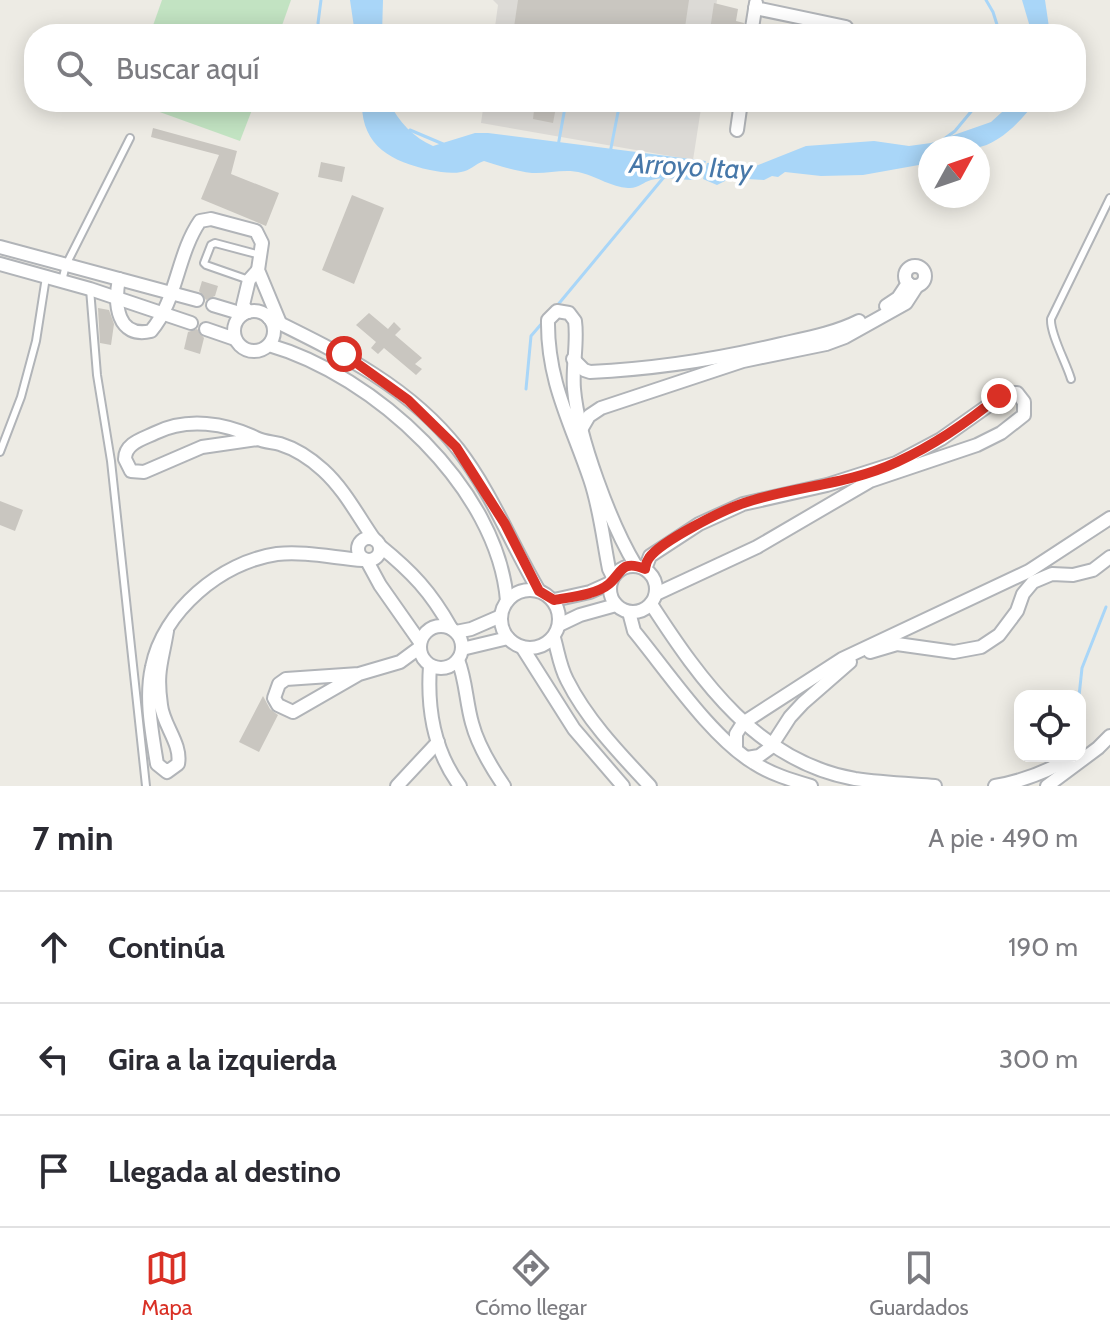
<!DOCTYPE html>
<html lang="es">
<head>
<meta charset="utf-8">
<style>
  body { margin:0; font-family:Cabin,sans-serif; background:#f7f7f7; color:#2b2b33 }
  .controls { position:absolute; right:24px; bottom:24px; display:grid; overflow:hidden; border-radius:16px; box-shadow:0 4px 20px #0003 }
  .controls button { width:72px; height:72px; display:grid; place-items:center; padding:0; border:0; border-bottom:2px solid #e1e1e2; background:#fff; color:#2b2b33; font:40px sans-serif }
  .compass { position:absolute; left:918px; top:136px; width:72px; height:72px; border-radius:50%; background:#fff; box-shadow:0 4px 20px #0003; rotate:50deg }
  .stop { position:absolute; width:24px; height:24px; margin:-18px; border:6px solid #d93025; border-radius:50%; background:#fff }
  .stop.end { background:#d93025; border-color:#fff; box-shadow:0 2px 8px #0008 }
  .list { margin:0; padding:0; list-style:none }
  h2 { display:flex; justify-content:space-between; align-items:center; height:104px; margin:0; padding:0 32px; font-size:34px }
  h2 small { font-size:26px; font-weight:400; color:#7c7c81 }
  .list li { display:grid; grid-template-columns:52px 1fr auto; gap:24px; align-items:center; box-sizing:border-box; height:112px; padding:0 32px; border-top:2px solid #e1e1e2 }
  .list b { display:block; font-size:30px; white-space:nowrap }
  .list em { font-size:26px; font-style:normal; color:#7c7c81 }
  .icon { flex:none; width:44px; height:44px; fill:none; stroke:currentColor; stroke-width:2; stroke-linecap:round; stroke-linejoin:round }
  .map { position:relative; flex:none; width:1110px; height:786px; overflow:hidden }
  .search { position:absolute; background:#fff; box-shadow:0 4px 20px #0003; left:24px; right:24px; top:24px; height:88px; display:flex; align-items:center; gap:20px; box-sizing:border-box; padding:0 28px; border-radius:32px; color:#7c7c81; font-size:30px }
  .sheet { height:440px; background:#fff }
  nav { display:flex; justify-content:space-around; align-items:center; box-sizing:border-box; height:112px; border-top:2px solid #e1e1e2; background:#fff; font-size:22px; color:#7c7c81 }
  nav a { display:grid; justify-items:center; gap:4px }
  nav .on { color:#d93025 }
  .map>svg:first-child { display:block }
</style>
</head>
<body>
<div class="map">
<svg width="1110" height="786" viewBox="0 0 1110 786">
  <rect width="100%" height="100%" fill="#edebe4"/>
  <!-- industrial -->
  <g fill="#dcdad6">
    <path d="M493 0H717L712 34H494L498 5Z"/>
    <path d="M484 102H702L693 160 481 123Z"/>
  </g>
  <!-- green -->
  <g fill="#c2e3c2">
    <path d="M162 0H291L279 34H150Z"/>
    <path d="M132 102H255L240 141Z"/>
  </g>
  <!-- water -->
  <g fill="#a9d6f8">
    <path d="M350 0H383L382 34H355Z"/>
    <path d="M1022 0H1045L1050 34H1032Z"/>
    <path d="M362 102H389C398 121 414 138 433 146L475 133H488L706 161 700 178 695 180C681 180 665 176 651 180 643 182 638 189 628 188 611 187 598 177 582 173 565 168 549 174 532 173 516 171 499 166 484 161 475 164 470 171 461 172 452 174 440 172 430 170 392 162 361 146 362 102Z"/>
    <path d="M1013 102H1035C1022 120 999 145 975 148 961 150 945 148 930 148V163L863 175 821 176 785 172 778 177 772 176 764 180 731 178 717 185 703 179 707 163 728 162 736 167H753L806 146 874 141 909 146 931 143 991 122Z"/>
  </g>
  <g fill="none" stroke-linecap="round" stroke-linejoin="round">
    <!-- stream -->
    <g stroke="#a9d6f8" stroke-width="3">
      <path d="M986 0 993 12 1000 34"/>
      <path d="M320 34 318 23 321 0"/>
      <path d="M410 130 443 144"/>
      <path d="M944 139 955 131 979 102"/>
      <path d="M558 146 566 102"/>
      <path d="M610 153 620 102"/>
      <path d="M556 307 664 177"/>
      <path d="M526 389 531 336 543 322"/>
      <path d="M1079 696 1082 668 1106 607"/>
    </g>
  </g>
  <!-- building -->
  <g fill="#c9c6c0">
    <path d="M518 0H689L684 34H513Z"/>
    <path d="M714 3 738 9 736 21 744 23 742 34 710 30Z"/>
    <path d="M535 102H557L553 123 533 119Z"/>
    <path d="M153 128 237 151 231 174 279 193 266 226 201 199 219 155 151 137Z"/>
    <path d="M321 162 345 167 342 182 318 177Z"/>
    <path d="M352 195 384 208 354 284 322 270Z"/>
    <path d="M202 281 218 286 215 296 206 300 199 291Z"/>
    <path d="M98 308 109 310 114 324 111 345 100 343Z"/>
    <path d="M369 313 388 329 394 322 401 329 395 335 422 358 415 364 422 369 416 375 384 348 378 354 371 348 376 342 356 325Z"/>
    <path d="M197 329 204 338 200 354 184 349 188 332Z"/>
    <path d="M0 501 23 510 15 531 0 525Z"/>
    <path d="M263 696 270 709 278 715 259 752 239 742Z"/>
  </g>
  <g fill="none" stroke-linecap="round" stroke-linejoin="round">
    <defs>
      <g id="service">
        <path d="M249 280 206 265 204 263 211 245 215 243 260 255"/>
        <path d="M62 281 66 265 130 138"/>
        <path d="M90 289 97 375 111 461 146 786"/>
        <path d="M1071 379C1066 362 1050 334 1051 319L1110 198"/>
        <path d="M0 452 21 397 36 341 46 277"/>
      </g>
      <g id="minor">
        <path d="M755 8 846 27 850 34"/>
        <path d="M751 34 756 3"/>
        <path d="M737 130 741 102"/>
        <path d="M0 247 197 300"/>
        <path d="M0 264 90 289 191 323"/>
        <circle cx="915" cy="276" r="10"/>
        <path d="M119 279C114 304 117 339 151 331 177 301 177 254 200 221L211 219 256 231 262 243 258 270 280 323"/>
        <path d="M213 305 243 314"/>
        <path d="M886 306 898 298 908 283"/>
        <circle cx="254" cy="331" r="20"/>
        <path d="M248 312 243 305 249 280 258 270"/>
        <path d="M269 318C338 352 409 386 458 449 492 493 511 544 539 591"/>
        <path d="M206 329 235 339"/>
        <path d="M269 345C374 375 498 488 507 601"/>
        <path d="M573 359 584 370 590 372C654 369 719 359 781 344 808 338 835 333 859 321"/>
        <path d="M582 428 589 416 601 408 743 361 826 344 845 337 906 303 917 286"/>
        <path d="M258 439 202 447 144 472 131 471 125 459C125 443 143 439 155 433 187 417 226 423 256 438 264 442 273 442 280 444 296 449 311 459 323 470 344 489 358 516 374 539"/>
        <circle cx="369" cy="549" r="11"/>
        <path d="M380 546C412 572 431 592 451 628"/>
        <path d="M367 561 380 585 420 642"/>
        <circle cx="633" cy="589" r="23"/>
        <path d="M645 569 650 556 699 524 743 504 827 485 896 463 941 439 1006 393H1017L1024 402V415L1001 433 977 445 870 481 757 547 656 594"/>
        <path d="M613 577 609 569C603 539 600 508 590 479 571 423 547 381 548 320L557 311 569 313 575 321C578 343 572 367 574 389 578 437 611 525 636 566"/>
        <circle cx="530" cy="619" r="29"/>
        <path d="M554 600 590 592 610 583"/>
        <path d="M651 604C701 681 758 762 855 779 882 783 909 784 935 786"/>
        <path d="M629 612 634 631C667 671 711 737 754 763 771 774 791 780 811 786"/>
        <path d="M559 625 580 615 616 605"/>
        <circle cx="441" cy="647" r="21"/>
        <path d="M167 631C162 662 156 671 161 705 163 725 182 744 178 764L167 772 157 764C152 733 145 698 152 667 163 611 221 562 277 554 305 551 335 558 363 560"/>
        <path d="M456 632 471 629 501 616"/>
        <path d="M554 638C558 652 560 667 567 680 587 720 620 754 650 786"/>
        <path d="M522 647 574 729 623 786"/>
        <path d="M462 649 508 638"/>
        <path d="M870 652 897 644 954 652 981 647 999 635 1017 611 1023 594 1033 582 1052 574 1073 575 1093 570 1110 557"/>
        <path d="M458 660C466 680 466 702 472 723 478 746 491 767 504 786"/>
        <path d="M430 666C427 708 434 751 460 786"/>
        <path d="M359 674 286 679 279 684 274 698 278 705 293 712 359 674 400 662 419 648"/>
        <path d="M736 749V734L743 723 842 659 1029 571 1110 518"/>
        <path d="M747 758 759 756 770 748 790 717 803 703 850 662"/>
        <path d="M397 786 438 742"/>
        <path d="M995 786C1024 781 1049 771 1074 756"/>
        <path d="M1047 786 1098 748 1110 736"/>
      </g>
    </defs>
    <!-- service casing -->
    <use href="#service" stroke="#b1b4b8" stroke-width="10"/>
    <!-- minor casing -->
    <use href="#minor" stroke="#b1b4b8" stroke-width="16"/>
    <!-- service -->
    <use href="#service" stroke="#fff" stroke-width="6"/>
    <!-- minor -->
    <use href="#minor" stroke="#fff" stroke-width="12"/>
  </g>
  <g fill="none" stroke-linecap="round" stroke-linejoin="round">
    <!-- route -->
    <path stroke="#d93025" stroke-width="10" d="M344 354 408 400 456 447 505 524 539 591 554 600C570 597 596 595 609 584 622 573 621 559 645 569 646 564 646 562 649 558 661 541 723 510 744 503 794 486 848 485 897 462 934 445 968 422 999 396"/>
  </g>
  <g text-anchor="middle" stroke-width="7" stroke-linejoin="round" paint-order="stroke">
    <!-- water labels -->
    <g font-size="28" font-style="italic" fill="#4778a9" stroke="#fff">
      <text transform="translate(691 166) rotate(3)" y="10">Arroyo Itay</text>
    </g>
  </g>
</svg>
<div class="controls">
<button><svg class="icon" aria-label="locate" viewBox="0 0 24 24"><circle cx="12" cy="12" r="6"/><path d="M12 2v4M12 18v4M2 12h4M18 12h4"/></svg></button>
</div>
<svg class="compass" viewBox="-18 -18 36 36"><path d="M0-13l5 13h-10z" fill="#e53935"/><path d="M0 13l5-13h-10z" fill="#7c7c81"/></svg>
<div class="stop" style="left:344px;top:354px"></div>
<div class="stop end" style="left:999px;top:396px"></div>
<div class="search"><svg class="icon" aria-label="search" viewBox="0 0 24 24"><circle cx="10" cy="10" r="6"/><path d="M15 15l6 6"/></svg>Buscar aquí</div>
</div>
<section class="sheet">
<h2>7 min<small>A pie · 490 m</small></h2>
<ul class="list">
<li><svg class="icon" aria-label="ahead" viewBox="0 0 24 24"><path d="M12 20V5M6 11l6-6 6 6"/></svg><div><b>Continúa</b></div><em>190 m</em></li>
<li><svg class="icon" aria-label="left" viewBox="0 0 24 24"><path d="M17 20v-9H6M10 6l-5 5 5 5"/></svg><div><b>Gira a la izquierda</b></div><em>300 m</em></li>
<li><svg class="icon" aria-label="arrive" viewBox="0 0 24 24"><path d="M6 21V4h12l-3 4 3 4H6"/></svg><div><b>Llegada al destino</b></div></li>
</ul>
</section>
<nav>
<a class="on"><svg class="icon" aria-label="map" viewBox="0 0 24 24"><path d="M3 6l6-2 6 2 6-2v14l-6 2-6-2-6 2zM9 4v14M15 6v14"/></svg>Mapa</a>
<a><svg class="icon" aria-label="directions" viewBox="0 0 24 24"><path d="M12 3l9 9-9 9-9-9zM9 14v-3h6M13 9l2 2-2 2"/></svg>Cómo llegar</a>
<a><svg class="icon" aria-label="saved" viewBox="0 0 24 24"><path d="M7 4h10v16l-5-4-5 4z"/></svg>Guardados</a>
</nav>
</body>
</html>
